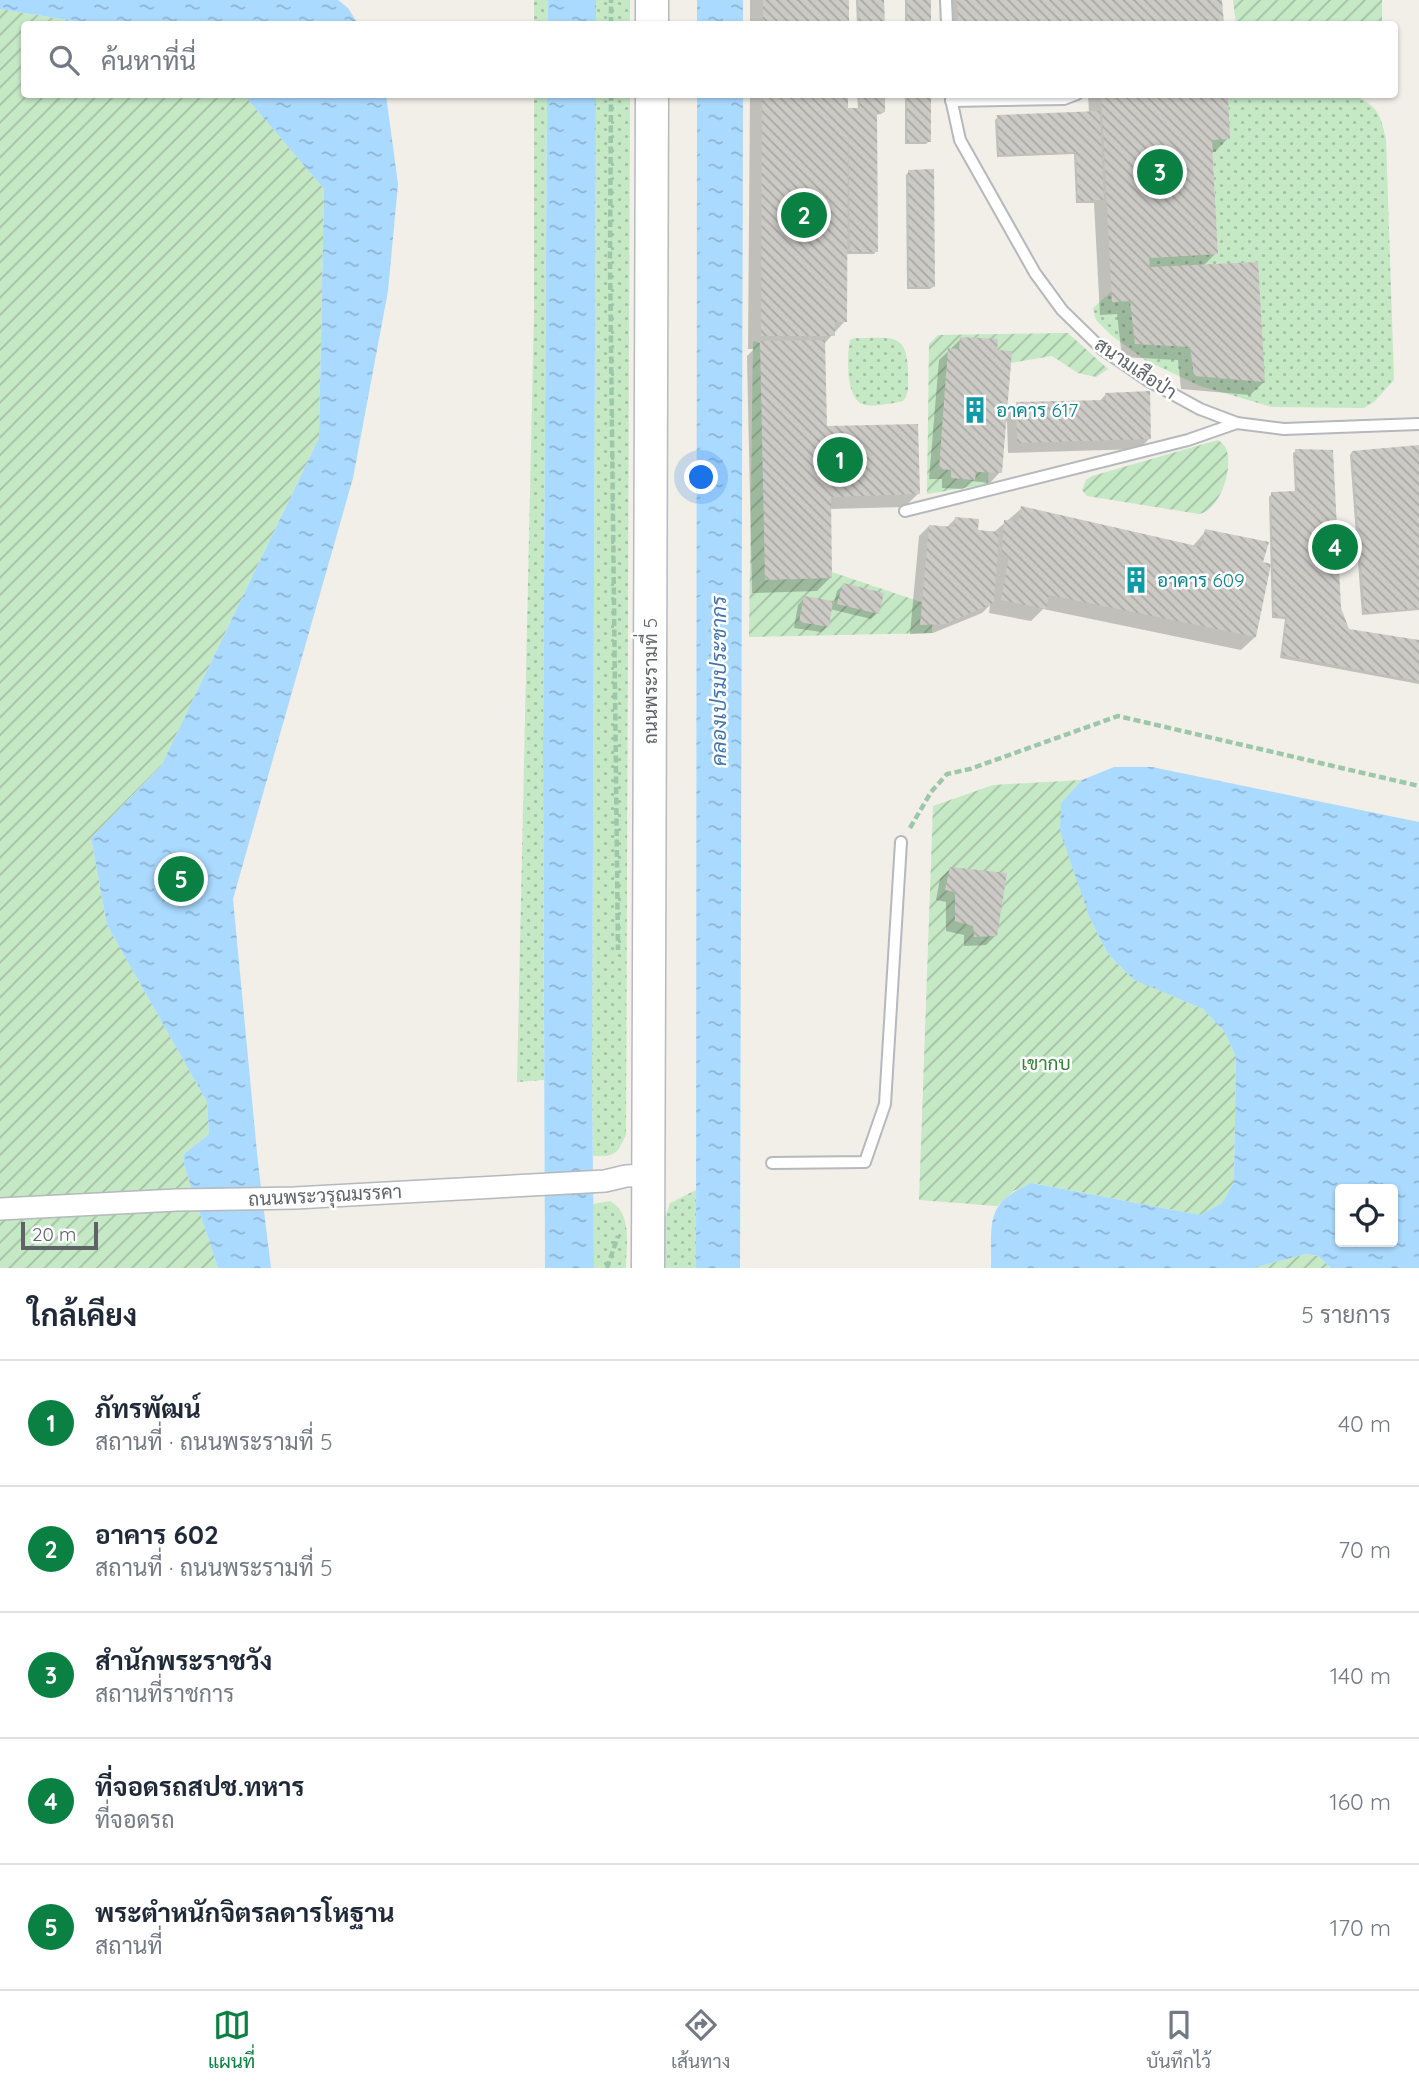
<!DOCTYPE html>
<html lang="th">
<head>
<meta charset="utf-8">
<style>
  body { margin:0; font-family:Quicksand,Sarabun,sans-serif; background:#f6f6f7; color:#1f2937 }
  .controls { position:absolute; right:21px; bottom:21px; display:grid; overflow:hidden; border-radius:7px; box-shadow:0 2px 5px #0004 }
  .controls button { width:63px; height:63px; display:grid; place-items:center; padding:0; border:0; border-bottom:2px solid #e0e1e3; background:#fff; color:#1f2937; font:35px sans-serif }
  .scale { position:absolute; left:21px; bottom:18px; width:77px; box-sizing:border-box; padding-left:7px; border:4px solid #5f6368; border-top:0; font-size:19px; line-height:24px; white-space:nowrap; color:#5f6368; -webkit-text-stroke:5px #fff; paint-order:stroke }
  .you { position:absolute; left:702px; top:478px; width:24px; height:24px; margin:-18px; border:5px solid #fff; border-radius:50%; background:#1a73e8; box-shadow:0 0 0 10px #1a73e833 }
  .badge { display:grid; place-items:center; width:46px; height:46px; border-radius:50%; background:#0b8043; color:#fff; font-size:23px; font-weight:700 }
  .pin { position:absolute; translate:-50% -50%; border:4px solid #fff; box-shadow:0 2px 7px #0006 }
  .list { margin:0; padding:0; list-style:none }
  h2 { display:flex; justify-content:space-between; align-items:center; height:91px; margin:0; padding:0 28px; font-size:30px }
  h2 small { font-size:23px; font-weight:400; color:#747a83 }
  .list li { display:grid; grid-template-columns:46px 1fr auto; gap:21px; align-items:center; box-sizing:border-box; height:126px; padding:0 28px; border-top:2px solid #e0e1e3 }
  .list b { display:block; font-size:26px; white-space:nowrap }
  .list p { margin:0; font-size:23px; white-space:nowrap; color:#747a83 }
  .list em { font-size:23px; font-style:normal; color:#747a83 }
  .icon { flex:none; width:38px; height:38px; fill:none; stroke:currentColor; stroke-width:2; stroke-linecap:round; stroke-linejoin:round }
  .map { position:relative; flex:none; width:1419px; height:1268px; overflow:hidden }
  .search { position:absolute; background:#fff; box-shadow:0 2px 5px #0004; left:21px; right:21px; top:21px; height:77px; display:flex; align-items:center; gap:18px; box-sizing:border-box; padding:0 24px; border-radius:7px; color:#747a83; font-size:26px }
  .sheet { height:721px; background:#fff }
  nav { display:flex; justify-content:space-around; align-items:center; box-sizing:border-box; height:98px; border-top:2px solid #e0e1e3; background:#fff; font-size:19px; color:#747a83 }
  nav a { display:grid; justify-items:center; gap:4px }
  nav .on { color:#0b8043 }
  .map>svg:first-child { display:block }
</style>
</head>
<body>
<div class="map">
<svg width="1419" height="1268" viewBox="0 0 1419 1268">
  <defs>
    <pattern id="grass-dots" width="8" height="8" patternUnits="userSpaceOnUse" patternTransform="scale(1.75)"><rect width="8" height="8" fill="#c5e8c5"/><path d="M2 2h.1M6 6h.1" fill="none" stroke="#a3c0a4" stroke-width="1.8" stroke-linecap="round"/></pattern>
    <pattern id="garden-furrows" width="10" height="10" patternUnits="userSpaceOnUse" patternTransform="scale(1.75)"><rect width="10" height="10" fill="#c5e8c5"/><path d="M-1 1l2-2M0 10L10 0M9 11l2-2" fill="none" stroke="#a3c0a4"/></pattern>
    <pattern id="water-ripples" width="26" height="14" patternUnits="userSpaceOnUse" patternTransform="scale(1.75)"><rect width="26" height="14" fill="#aadaff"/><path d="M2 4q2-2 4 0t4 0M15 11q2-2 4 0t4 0" fill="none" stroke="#8eb4d2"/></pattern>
    <pattern id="building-back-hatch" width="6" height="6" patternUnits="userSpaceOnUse" patternTransform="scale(1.75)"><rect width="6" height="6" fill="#cccac5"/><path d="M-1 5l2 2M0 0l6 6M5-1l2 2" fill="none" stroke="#a9a8a4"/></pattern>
  </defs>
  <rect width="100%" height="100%" fill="#f1efe8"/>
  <!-- grass -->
  <g fill="url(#grass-dots)">
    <rect x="534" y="0" width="14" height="24"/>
    <rect x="596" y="0" width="34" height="24"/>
    <path d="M547 94 543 750 544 1080 517 1082 534 311V95Z"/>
    <path d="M630 94 626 1135C617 1154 615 1157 593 1156L592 1081 596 95Z"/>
    <path d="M1214 95H1354C1378 107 1380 113 1386 139L1394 380 1374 402 1364 408 1272 407 1200 386 1145 360 1111 335 1096 320 1093 308 1149 258 1218 254 1212 140Z"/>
    <path d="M855 338C890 339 908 330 908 374 908 384 910 393 903 401 894 403 873 407 865 405 845 401 847 355 850 340Z"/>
    <path d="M696 1190V1268H665V1218L670 1203Z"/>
    <path d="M610 1201C633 1213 626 1247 626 1268H594L593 1204Z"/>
  </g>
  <!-- garden -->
  <g fill="url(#garden-furrows)">
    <path d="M1233 0H1382V24H1236Z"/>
    <path d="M0 9 92 24H24V94L244 95 324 189 319 438 161 766 91 838 107 925 207 1102 209 1134 184 1154V1165L218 1268H0Z"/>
    <path d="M1068 333 1108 369 1096 377 1078 373 1052 356 993 366 988 484 927 494 929 344 938 335Z"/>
    <path d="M753 341 775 348 802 562 933 606 932 633 749 637Z"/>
    <path d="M1218 440C1221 442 1224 445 1226 448 1234 468 1220 510 1199 514L1087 496 1082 490 1086 480 1092 476Z"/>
    <path d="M1082 780 1061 803 1090 919 1108 954 1134 980 1203 1009 1224 1031 1236 1057 1234 1182 1222 1203 1200 1215 1033 1183 1013 1191 997 1206 919 1200 933 806 993 785Z"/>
    <path d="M1306 1254 1318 1256 1331 1268H1253Z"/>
  </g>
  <!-- water -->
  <g fill="url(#water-ripples)" fill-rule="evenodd">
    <path d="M0 0H338L348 8 358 24H92L0 9Z"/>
    <rect x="548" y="0" width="48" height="24"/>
    <rect x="697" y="0" width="46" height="24"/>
    <path d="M596 94 592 1081 594 1268H545L543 750 547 95Z"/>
    <path d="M244 95H386L398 184 388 291 353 478 233 899 258 1163 271 1268H218L184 1165V1154L209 1134 207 1102 107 925 91 838 161 766 319 438 324 189Z"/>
    <path d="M743 95 740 1268H696L697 95Z"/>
    <path d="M1114 767H1152L1419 822V1268H1331L1318 1256 1306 1254 1253 1268H991C992 1222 984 1203 1032 1183L1200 1215 1222 1203 1234 1182 1236 1057 1224 1031 1203 1009 1134 980 1108 954 1090 919 1060 831 1061 803 1082 780ZM1340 1189H1393V1242H1340Z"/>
  </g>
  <!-- shadow -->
  <g fill="#0003">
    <rect x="750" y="0" width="97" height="24"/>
    <path d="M856 0H883V24H857Z"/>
    <rect x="905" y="0" width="24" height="24"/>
    <path d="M943 0H1220L1222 24H945Z"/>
    <path d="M750 94H846V113L858 109 857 94H884V112L881 114 875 115 876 251 874 254H845V321L823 345 826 428 918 494 904 507 829 509 830 578 817 591 752 593 747 356 754 349H748Z"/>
    <path d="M905 94H929V141L926 144H905Z"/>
    <path d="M949 94H1046L949 102Z"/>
    <path d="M1088 94H1212L1228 138 1215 152H1211L1216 253 1203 266 1264 382 1250 395 1181 389 1178 360 1122 357 1117 314 1100 315 1094 203H1076L1074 154 997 157 995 120 998 117 1089 113Z"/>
    <path d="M909 172 933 287 930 289H907L906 175Z"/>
    <path d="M961 339 1005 416 1017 404 1099 402 1106 394 1149 439 1139 449 1008 453 1007 422 1005 421 1000 472 990 483 971 481 963 489 942 488V479H929L939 360Z"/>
    <path d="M1419 447V610L1362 615 1350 455 1352 452Z"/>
    <path d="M1296 451 1339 608 1348 630 1419 642V684L1280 658 1285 619 1272 618 1269 497 1272 494 1295 493 1293 453Z"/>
    <path d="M1022 508 1192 547 1206 531 1261 563 1255 637 1241 650 1043 609 1031 621 989 613 990 605 982 613 933 633 910 634 919 536 929 526 946 528 955 519 976 532 993 533Z"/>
    <path d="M843 585 877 613 871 619 830 609 828 626 821 632 794 628 798 605 804 598 834 603 837 591Z"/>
    <path d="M950 869 996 935 986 945 964 946V935L946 931V902L936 900 940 879Z"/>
  </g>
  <!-- building -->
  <g fill="url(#building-back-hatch)">
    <rect x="763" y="0" width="86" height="24"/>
    <path d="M858 0H884L885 24H859Z"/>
    <rect x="907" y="0" width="24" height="24"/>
    <path d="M957 0H1222L1224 24H958Z"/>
    <path d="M762 94H848V108H860L859 94H885V112L877 113 878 252H850L848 118 847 322H835V336H761Z"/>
    <rect x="907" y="94" width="24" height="48"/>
    <path d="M1101 94 1228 95 1230 139 1212 140 1218 254 1149 258 1150 267 1258 262 1265 382 1194 376 1190 347 1135 344 1130 301 1112 302Z"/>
    <path d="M1100 111 1104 200 1078 201 1076 152 999 155 997 115Z"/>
    <path d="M934 169 935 287H909L908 170Z"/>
    <path d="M960 337 998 339 997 350 1012 351 1002 473 976 472 975 480 951 478V470L939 469 948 348 959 349Z"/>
    <path d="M825 340 827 426 918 424 920 494 831 497 832 578 765 580 760 341Z"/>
    <path d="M1150 391 1151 439 1017 443 1016 402 1106 400 1105 393Z"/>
    <path d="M1419 445V608L1365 613 1352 451Z"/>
    <path d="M1295 449 1333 450 1341 608 1349 629 1419 640V681L1282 655 1287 617 1274 616 1271 492 1297 491Z"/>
    <path d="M1021 506 1201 547 1205 529 1269 542 1263 562 1271 564 1256 637 1049 595 1046 609 1001 600 1009 557 1002 553 1004 520 1019 521Z"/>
    <path d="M955 517 979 519 978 530 999 532 994 603 945 624 920 625 929 525 954 527Z"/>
    <path d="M843 583 884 593 879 614 837 604Z"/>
    <path d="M804 596 833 601 829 627 799 622Z"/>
    <path d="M950 867 1007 873 997 936 974 937 973 926 955 921V892L945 890Z"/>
  </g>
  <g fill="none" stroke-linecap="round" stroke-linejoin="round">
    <defs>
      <g id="lane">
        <path d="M946 0 947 24"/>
        <path d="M950 94 960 140 1035 273 1062 310 1102 349 1147 380 1200 409 1237 423 1284 429 1419 424"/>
        <path d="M951 101 1064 99 1077 94"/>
        <path d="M905 511 1188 440 1237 423"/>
        <path d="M772 1163 865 1162 885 1104 901 842"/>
      </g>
      <path id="street" d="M0 1209 177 1200 295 1198 605 1181 626 1176 649 1175"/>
      <g id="secondary">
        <path d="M652 24V0"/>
        <path d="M648 1268 652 94"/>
      </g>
    </defs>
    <!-- lane casing -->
    <use href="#lane" stroke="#b5b8bc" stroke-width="14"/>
    <!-- street casing -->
    <use href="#street" stroke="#b5b8bc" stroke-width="24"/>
    <!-- secondary casing -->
    <use href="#secondary" stroke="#b6babf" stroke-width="35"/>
    <!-- path -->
    <g stroke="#9cc7a9" stroke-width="4.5" stroke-dasharray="7 3.5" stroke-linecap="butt">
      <path d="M611 24V0"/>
      <path d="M611 94 610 260 618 950"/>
      <path d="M910 828 931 792 947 774 970 769 1118 716 1419 786"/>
      <path d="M607 1268 618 1236"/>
    </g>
    <!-- lane -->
    <use href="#lane" stroke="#fff" stroke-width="10"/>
    <!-- street -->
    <use href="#street" stroke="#fff" stroke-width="21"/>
    <!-- secondary -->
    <use href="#secondary" stroke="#fff" stroke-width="32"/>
  </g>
  <!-- icons -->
  <defs>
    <symbol id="building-bare" viewBox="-9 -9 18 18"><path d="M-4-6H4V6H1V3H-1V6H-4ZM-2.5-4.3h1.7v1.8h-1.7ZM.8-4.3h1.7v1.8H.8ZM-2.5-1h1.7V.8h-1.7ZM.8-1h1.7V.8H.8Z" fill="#0f9aa8" stroke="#fff" stroke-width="2.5" paint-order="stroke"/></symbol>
  </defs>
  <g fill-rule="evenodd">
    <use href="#building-bare" x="956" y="391" width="38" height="38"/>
    <use href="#building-bare" x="1117" y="561" width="38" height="38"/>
  </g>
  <g text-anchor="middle" stroke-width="5" stroke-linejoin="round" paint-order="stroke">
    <!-- street labels -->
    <g font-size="19" fill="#5f6368" stroke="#fff">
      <text transform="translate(1136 368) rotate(34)" y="7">สนามเสือป่า</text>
      <text transform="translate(650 681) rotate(-90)" y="7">ถนนพระรามที่ 5</text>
      <text transform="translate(325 1195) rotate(-3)" y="7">ถนนพระวรุณมรรคา</text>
    </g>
    <!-- culture labels -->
    <g font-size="19" fill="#0d838f" stroke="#fff" text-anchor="start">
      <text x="996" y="417">อาคาร 617</text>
      <text x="1157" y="587">อาคาร 609</text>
    </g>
    <!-- park labels -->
    <g font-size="19" fill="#348238" stroke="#fff">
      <text x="1046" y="1070">เขากบ</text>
    </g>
    <!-- water labels -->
    <g font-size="21" font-style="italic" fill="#4174aa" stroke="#fff">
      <text transform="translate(719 681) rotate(-90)" y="7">คลองเปรมประชากร</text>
    </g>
  </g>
</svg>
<div class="controls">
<button><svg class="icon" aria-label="locate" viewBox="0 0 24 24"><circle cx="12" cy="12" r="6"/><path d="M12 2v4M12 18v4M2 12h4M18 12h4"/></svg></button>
</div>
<div class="scale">20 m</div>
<div class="you"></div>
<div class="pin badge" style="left:840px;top:460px">1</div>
<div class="pin badge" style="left:804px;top:215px">2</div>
<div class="pin badge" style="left:1160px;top:172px">3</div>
<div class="pin badge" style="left:1335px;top:547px">4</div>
<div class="pin badge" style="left:181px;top:879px">5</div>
<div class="search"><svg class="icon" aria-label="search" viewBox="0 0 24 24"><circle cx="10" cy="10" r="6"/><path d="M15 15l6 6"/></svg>ค้นหาที่นี่</div>
</div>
<section class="sheet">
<h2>ใกล้เคียง<small>5 รายการ</small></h2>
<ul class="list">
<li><span class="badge">1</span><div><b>ภัทรพัฒน์</b><p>สถานที่ · ถนนพระรามที่ 5</p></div><em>40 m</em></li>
<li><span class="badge">2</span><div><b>อาคาร 602</b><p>สถานที่ · ถนนพระรามที่ 5</p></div><em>70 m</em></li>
<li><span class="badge">3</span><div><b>สำนักพระราชวัง</b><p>สถานที่ราชการ</p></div><em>140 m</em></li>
<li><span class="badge">4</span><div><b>ที่จอดรถสปช.ทหาร</b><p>ที่จอดรถ</p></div><em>160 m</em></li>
<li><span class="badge">5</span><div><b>พระตำหนักจิตรลดารโหฐาน</b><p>สถานที่</p></div><em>170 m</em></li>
</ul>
</section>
<nav>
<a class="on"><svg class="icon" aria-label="map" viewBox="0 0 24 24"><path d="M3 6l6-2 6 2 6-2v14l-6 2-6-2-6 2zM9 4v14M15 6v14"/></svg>แผนที่</a>
<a><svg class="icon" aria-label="directions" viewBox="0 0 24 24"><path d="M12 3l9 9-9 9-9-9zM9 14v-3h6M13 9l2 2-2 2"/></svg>เส้นทาง</a>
<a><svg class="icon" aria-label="saved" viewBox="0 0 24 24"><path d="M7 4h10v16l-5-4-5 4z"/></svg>บันทึกไว้</a>
</nav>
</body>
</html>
